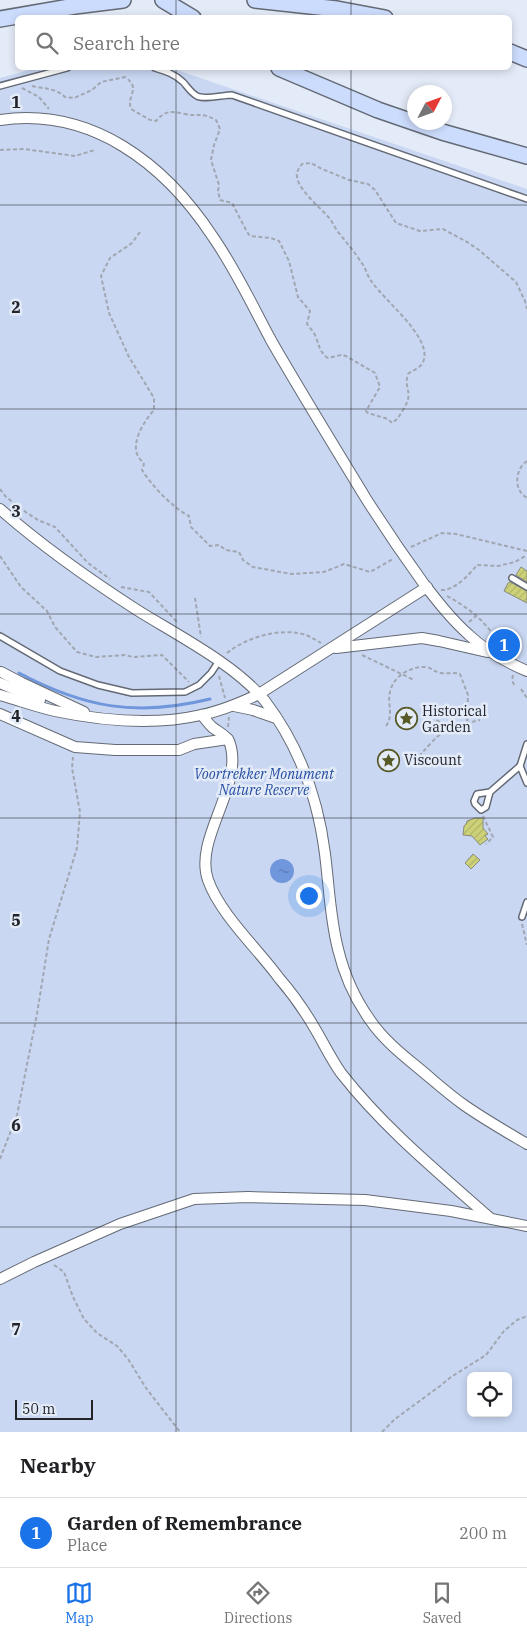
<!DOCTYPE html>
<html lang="en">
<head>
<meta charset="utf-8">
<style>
  body { margin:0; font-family:"IBM Plex Serif",serif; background:#f6f6f6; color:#202124 }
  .controls { position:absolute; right:15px; bottom:15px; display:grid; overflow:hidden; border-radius:8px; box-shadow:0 2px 8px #0003 }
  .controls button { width:45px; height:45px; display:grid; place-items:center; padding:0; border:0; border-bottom:1px solid #e0e0e0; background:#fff; color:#202124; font:25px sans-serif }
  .compass { position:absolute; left:407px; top:85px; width:45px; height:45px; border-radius:50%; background:#fff; box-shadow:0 2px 8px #0003; rotate:49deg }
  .scale { position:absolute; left:15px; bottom:12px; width:78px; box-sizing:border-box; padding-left:5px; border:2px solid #222429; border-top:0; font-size:14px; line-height:18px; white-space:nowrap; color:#222429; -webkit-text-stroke:4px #e4ebf8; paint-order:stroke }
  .you { position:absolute; left:308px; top:895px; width:18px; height:18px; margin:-12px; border:4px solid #fff; border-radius:50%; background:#1a73e8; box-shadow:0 0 0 8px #1a73e833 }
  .badge { display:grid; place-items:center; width:32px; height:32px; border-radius:50%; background:#1a73e8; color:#fff; font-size:16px; font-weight:700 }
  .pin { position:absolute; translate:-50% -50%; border:2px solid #fff; box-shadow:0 1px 5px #0006 }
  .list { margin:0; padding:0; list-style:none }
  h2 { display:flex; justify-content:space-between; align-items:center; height:65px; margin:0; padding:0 20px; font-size:21px }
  h2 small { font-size:16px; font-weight:400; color:#757577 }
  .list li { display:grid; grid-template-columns:32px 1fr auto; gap:15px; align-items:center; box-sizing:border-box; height:70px; padding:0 20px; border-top:1px solid #e0e0e0 }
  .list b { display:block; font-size:19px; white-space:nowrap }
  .list p { margin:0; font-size:16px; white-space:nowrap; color:#757577 }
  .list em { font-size:16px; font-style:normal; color:#757577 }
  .icon { flex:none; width:28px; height:28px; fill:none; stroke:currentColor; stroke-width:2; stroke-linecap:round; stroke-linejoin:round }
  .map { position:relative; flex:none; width:527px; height:1432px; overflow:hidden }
  .search { position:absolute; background:#fff; box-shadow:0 2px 8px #0003; left:15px; right:15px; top:15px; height:55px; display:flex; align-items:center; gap:12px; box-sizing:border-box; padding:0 18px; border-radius:8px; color:#757577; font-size:19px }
  .sheet { height:135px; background:#fff }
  nav { display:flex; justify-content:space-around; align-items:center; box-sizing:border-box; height:70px; border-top:1px solid #e0e0e0; background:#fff; font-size:14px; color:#757577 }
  nav a { display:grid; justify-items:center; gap:2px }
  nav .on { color:#1a73e8 }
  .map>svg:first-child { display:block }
</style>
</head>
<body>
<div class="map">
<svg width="527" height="1432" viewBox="0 0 527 1432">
  <defs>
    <pattern id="water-ripples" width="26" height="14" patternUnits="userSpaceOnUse" patternTransform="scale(1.25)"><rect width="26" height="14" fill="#7096dc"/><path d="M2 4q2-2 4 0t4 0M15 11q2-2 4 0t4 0" fill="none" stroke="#5c7ab2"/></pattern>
    <pattern id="building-hatch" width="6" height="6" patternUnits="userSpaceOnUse" patternTransform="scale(1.25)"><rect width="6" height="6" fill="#cdd278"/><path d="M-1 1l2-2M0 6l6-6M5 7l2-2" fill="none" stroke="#b0b468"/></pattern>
  </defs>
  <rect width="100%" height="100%" fill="#e4ebf8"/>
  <!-- green -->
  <path fill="#c9d7f2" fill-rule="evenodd" d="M37 68H171L527 189V1432H0V78ZM471 1376H508V1413H471Z"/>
  <!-- water -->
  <circle fill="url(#water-ripples)" cx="282" cy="871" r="12"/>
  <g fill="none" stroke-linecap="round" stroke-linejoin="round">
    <!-- stream -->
    <path stroke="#7096dc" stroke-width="3" d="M19 673C85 708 137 717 210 699"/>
  </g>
  <!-- building -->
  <g fill="url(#building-hatch)" stroke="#8a8c7e">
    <path d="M521 567 527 571V582L516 575Z"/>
    <path d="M510 582 527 591V603L504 591 508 583Z"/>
    <path d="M475 818H483V828L488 834 485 836 488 839 480 845 472 836 463 835 464 826 466 824 467 821Z"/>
    <path d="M473 854 480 860 471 869 465 863Z"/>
  </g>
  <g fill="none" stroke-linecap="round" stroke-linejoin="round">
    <defs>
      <g id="service">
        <path d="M155 68C165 71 175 74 183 82 187 86 191 93 197 96 204 100 223 95 232 95L527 199"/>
        <path d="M0 86 67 68"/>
        <path d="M512 578 527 587"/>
        <path d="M0 636 60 671 98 685 132 693 185 692 199 685 211 673 219 661"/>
        <path d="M520 766 527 783"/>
        <path d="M490 792 477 794 474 801 475 804 481 810 486 807 490 792 520 766 527 744"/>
        <path d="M522 917 527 902"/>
      </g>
      <g id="minor">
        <path d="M0 120C92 107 165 164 213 237 236 270 253 307 272 342 302 394 334 446 365 497 384 527 403 555 424 584 438 602 452 620 469 635 486 651 506 662 527 671"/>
        <path d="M0 509C43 547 89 579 137 610 177 635 236 665 265 701 299 746 318 798 325 854 329 885 330 918 338 949 344 974 355 999 370 1020 382 1038 400 1053 416 1066 432 1079 447 1093 464 1105 484 1119 505 1131 527 1144"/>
        <path d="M336 648 422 638 439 641 487 652"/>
        <path d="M1 672 22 683 84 712"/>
        <path d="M0 683 40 700"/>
        <path d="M0 695C18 700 37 707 55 711 103 721 153 726 201 715 221 711 240 703 259 694L427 587"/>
        <path d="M234 706 253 710 276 718"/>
        <path d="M0 714 75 747 115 750H179L194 744 228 739"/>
        <path d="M202 715C205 719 208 723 212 727 217 731 226 735 229 741 246 784 193 838 208 880 220 914 257 948 279 978 292 993 304 1010 314 1027 323 1042 331 1059 341 1073 383 1127 439 1173 490 1218"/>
        <path d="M0 1279 34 1262 120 1224 194 1199 248 1197 365 1200 451 1211 527 1226"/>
      </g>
      <g id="secondary">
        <path d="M163 0 193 18"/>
        <path d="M255 0 337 9 385 18"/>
        <path d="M0 19 75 6 123 0"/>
        <path d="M510 52 527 59"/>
        <path d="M279 68 378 110 442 132 527 156"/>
      </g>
    </defs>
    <!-- service casing -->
    <use href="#service" stroke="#646a75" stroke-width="8"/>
    <!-- minor casing -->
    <use href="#minor" stroke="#646a75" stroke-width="12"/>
    <!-- secondary casing -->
    <use href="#secondary" stroke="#646a75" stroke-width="18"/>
    <!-- path -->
    <g stroke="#a1a7b1" stroke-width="2" stroke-dasharray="4 2.5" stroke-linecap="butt">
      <path d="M32 86C44 89 56 88 65 97L74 98 92 90 101 82 125 77C142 89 126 95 131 109L150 120 156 121C166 110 171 111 185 114 198 117 202 112 216 120L220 129 214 145 211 160 219 185 218 191 220 200 232 203 247 232 250 236 271 238 279 241 289 261 298 297 310 311 307 324C310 328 313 331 315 335 319 344 319 352 328 358L341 355 346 356 375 373 380 387 366 411 368 413 388 419 392 423C398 419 399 416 403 410 415 391 403 391 408 374 413 370 423 367 424 359 430 336 384 300 372 282 367 276 366 268 361 262 354 251 346 242 338 232 335 228 333 223 330 219 321 208 299 191 297 177 296 172 299 168 302 164L311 163 322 169 349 180 368 184 375 190 396 223 420 231 443 229 467 242 479 250 516 282 525 301 527 309"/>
      <path d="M22 88 39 97 49 109"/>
      <path d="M0 150 24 149 75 156 95 150"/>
      <path d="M140 232 132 243 110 258 101 276 109 313 129 357 154 398V410C145 420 132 440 137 454 138 457 142 461 144 464L142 470C152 486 172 507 189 516L191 527 210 546 219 545 226 550 239 552 243 560 253 567 291 574 324 572 344 564 370 572 393 559"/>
      <path d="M527 461C515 469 513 490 527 498"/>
      <path d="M0 489 6 497 27 513 38 520 55 527 88 563 110 579"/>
      <path d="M411 547 442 533 456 534 527 551"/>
      <path d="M0 556 21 587 47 611 55 627 77 652 96 657 125 655 133 657 162 655 189 682"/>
      <path d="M121 587 149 592 177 622"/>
      <path d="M441 590C454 591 469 575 477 565L498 566 515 562 527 555"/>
      <path d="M447 596C469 608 489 623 499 646"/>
      <path d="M195 598 201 637"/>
      <path d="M469 622 476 616"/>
      <path d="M227 653C247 637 281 627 306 635 311 637 316 640 321 643"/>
      <path d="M362 655 414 680"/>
      <path d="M513 675 512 680 515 687"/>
      <path d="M219 676 225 698"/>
      <path d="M521 689 527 698"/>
      <path d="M437 714 436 720 449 727"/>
      <path d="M386 726C394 715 387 704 390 692 393 676 411 666 426 667 432 668 435 672 441 673 447 674 454 672 460 674L468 695 467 723"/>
      <path d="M228 727 229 717"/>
      <path d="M416 762C420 754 425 750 431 743 448 725 456 726 480 720"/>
      <path d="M483 816 493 837 486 844"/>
      <path d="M522 924 527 945"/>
      <path d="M0 1159 17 1115 37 1014 49 939 77 848 80 812 72 768 73 757"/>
      <path d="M54 1265 64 1272 73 1297 84 1319 97 1333 117 1346 128 1359 146 1388 180 1432"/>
      <path d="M382 1432 395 1419 440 1386 451 1377 486 1355 504 1331 517 1320 527 1316"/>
    </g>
    <!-- service -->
    <use href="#service" stroke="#fff" stroke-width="5"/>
    <!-- minor -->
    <use href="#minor" stroke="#fff" stroke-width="10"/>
    <!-- secondary -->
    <use href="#secondary" stroke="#ccdcfc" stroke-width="15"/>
  </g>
  <!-- grid -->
  <path fill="none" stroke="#222429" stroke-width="1" stroke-opacity="0.55" d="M176 0V18M351 0V18M176 68V1432M351 68V1432M0 205H527M0 409H527M0 614H527M0 818H527M0 1023H527M0 1227H527"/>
  <!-- icons -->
  <defs>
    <symbol id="sight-ring" viewBox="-11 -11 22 22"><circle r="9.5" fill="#e4ebf8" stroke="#575927" stroke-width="1.5"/><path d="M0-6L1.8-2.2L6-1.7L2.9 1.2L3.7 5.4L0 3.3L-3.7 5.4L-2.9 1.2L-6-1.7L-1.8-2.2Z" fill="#575927"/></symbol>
  </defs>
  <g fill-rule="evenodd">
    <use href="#sight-ring" x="394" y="706" width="25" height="25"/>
    <use href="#sight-ring" x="376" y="748" width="25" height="25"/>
  </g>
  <g text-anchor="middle" stroke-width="5" stroke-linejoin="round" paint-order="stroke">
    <!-- poi labels -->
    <g font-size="14" fill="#222429" stroke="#e4ebf8" text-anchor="start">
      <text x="422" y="716">Historical<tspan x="422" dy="16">Garden</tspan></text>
      <text x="404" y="765">Viscount</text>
    </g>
    <!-- park labels -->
    <g font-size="14" font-style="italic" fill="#264fa3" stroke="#e4ebf8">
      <text x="264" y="779">Voortrekker Monument<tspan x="264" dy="16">Nature Reserve</tspan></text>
    </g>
  </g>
  <g font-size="16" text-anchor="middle" font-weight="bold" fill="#222429" stroke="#e4ebf8" stroke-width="5" stroke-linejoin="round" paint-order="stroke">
    <text x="16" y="108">1</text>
    <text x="16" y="313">2</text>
    <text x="16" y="517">3</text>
    <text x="16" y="722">4</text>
    <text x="16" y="926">5</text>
    <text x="16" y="1131">6</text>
    <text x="16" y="1335">7</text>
  </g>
</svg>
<div class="controls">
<button><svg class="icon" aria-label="locate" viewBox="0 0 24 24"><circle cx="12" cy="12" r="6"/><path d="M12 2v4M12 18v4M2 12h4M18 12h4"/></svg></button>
</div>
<svg class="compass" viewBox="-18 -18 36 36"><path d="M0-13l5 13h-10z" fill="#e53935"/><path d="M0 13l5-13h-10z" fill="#757577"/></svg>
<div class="scale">50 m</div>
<div class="you"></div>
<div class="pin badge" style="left:504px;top:645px">1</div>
<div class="search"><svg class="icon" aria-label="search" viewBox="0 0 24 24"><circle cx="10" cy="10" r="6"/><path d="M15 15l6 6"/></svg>Search here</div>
</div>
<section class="sheet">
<h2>Nearby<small></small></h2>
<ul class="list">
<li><span class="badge">1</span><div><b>Garden of Remembrance</b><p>Place</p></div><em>200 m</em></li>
</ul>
</section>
<nav>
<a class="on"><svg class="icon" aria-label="map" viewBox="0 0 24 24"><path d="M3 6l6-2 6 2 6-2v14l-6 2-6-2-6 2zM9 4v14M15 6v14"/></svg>Map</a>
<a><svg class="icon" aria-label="directions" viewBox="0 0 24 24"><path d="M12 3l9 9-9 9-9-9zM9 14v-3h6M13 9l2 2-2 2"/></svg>Directions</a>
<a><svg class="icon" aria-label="saved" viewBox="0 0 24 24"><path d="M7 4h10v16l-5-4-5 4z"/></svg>Saved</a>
</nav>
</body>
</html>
